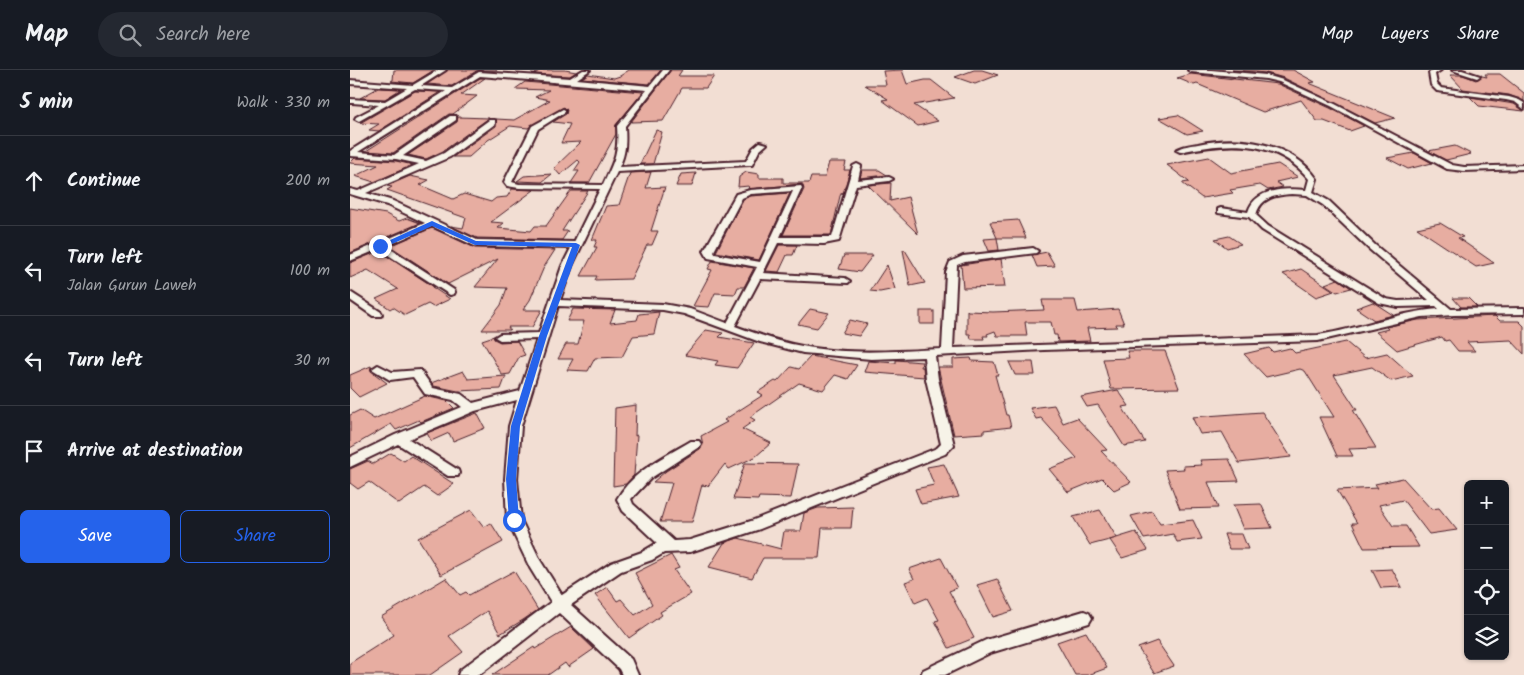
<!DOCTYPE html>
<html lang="en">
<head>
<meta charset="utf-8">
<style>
  body { margin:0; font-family:Kalam,sans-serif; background:#242831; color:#f1f3f6 }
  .controls { position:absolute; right:15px; bottom:15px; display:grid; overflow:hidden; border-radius:8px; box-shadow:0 1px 4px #0004 }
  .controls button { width:45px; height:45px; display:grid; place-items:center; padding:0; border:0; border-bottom:1px solid #363941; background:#171b24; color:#f1f3f6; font:25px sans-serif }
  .stop { position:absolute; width:15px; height:15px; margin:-11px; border:4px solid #2563eb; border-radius:50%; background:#fff }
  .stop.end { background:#2563eb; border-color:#fff; box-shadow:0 1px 5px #0008 }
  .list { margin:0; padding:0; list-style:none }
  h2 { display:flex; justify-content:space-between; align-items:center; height:65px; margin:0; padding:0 20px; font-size:21px }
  h2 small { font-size:16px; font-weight:400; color:#9ea1a6 }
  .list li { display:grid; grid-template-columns:32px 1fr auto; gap:15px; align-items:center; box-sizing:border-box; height:90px; padding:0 20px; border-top:1px solid #363941 }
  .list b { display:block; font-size:19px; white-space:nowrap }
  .list p { margin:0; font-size:16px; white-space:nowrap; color:#9ea1a6 }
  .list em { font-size:16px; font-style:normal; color:#9ea1a6 }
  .actions { display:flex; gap:10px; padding:15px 20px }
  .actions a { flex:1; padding:11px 0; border:1px solid #2563eb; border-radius:8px; text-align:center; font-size:18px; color:#2563eb }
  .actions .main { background:#2563eb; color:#fff }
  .icon { flex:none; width:28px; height:28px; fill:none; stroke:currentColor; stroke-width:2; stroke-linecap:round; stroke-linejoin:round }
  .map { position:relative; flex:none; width:1174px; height:605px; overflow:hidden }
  header { display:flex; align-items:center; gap:30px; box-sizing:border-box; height:70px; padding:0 25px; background:#171b24; border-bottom:1px solid #363941 }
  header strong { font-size:24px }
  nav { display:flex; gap:28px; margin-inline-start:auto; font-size:18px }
  .search { width:350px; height:45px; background:#242831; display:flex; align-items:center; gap:12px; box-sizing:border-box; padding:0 18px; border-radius:28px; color:#9ea1a6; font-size:19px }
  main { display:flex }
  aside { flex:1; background:#171b24 }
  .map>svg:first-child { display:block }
</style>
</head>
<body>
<header>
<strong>Map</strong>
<div class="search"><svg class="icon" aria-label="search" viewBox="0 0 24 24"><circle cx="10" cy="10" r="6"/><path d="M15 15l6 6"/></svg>Search here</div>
<nav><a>Map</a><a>Layers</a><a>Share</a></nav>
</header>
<main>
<aside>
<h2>5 min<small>Walk · 330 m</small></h2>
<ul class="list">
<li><svg class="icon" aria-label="ahead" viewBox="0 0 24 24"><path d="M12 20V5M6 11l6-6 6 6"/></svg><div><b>Continue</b></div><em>200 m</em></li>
<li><svg class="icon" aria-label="left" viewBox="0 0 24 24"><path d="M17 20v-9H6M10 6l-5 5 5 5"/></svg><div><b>Turn left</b><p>Jalan Gurun Laweh</p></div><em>100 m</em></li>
<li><svg class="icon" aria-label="left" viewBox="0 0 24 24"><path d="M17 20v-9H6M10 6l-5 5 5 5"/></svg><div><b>Turn left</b></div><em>30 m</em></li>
<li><svg class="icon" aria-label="arrive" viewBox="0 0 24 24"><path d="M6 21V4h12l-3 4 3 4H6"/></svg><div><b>Arrive at destination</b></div></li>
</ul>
<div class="actions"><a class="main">Save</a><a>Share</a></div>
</aside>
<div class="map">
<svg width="1174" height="605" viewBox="0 0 1174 605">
  <rect width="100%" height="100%" fill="#f2ded3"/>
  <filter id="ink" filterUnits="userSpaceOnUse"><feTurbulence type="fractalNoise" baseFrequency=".02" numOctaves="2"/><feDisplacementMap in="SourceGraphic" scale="10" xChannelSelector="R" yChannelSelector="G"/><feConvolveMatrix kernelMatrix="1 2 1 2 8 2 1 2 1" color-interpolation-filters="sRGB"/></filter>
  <g filter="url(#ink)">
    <!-- building -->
    <g fill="#e7ada1" stroke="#4a1f2b">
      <path d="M44 0H84L63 13 41 11 43 10Z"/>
      <path d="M98 0H147H128L102 16 77 14Z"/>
      <path d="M190 0H215L226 2 220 6 185 4Z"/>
      <path d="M279 0H311L299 14 232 8 238 4 264 8 270 6Z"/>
      <path d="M321 0H332L328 6H364L356 18H332L313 51 281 52Z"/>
      <path d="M552 0 557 14 575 10H581L604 28 564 35 588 51 568 56 532 30 538 29 515 15H536L533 1Z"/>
      <path d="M624 0H632L648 5 625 14 605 7Z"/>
      <path d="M882 0H943L965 12 959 13 1045 48 1025 53 934 8 916 3Z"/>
      <path d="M841 4 928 14 980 38 1014 56 1000 61 974 51H967L951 30 913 42 847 14 844 15 827 8Z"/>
      <path d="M1135 4H1150L1174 23V31L1159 25 1113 19 1100 5H1113L1126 10 1132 6 1137 7Z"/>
      <path d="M130 8H135L111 25 127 26 103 44H99L43 83 16 81Z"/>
      <path d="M175 12 293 22 266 55V64L239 113H221L229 101H224L230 92 228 90 210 105 204 98 231 72 211 73 220 54 203 52 216 44 217 40 214 37 178 58 160 56 138 70 119 87H103L146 56V49L164 50 200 30 185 27 199 20 165 19Z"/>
      <path d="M28 18 51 19 35 29 10 28Z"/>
      <path d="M65 21 90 22 29 61 19 60 29 54 10 53Z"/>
      <path d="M1120 27 1164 34 1174 41 1129 36Z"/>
      <path d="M828 45 853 61 837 64 809 48Z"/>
      <path d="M108 47 139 48 93 81 76 89 58 85 107 52Z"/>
      <path d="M306 60 312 62 303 94H290Z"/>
      <path d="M1105 76 1121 84 1096 90 1078 81Z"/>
      <path d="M1064 83 1082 93 1058 99 1037 88Z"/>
      <path d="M859 87 881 103 928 94 948 107 926 112 933 117 918 120 910 115 880 120 883 123 852 128 832 113 839 112 817 95Z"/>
      <path d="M5 88 46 91 63 95 24 112 5 106 28 95 0 93Z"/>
      <path d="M479 92H496L494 100H500L493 124 492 122 490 126 481 165H433L454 119 452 114 398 119 399 116 388 117 389 107 396 102 409 104V108H433V113H459L461 107H475Z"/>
      <path d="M512 100H529L537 105 510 108Z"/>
      <path d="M301 102 296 118 315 117 301 161H308L302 175H297L281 209 245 210 247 206H231L247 177H244L247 170H242L256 136 269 135 280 103Z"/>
      <path d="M346 103 342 116H326L331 104Z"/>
      <path d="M202 104 192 112 167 111 174 106Z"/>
      <path d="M60 106 79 110 70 115 103 129 114 124 141 132 146 128 157 127 162 119 184 120 141 152 154 153 148 158 181 161 185 156H196L221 121H238L212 161H218L212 170 127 168 101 156 113 158 116 148 37 120 42 117 37 116Z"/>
      <path d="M541 113 540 131 558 127 568 164 518 115Z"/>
      <path d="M440 123 409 190 366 182 393 129 401 126Z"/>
      <path d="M0 138 36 144 49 151 57 148 70 153 0 183Z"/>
      <path d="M668 150 676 168H647L649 180 639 181 634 169 647 168 640 152Z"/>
      <path d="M1090 153 1113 167 1108 168 1144 193 1126 197 1067 158Z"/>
      <path d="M82 158 125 178 205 180 194 197 180 230 173 240H192L182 257H158L160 260H132L151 235 157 218 125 217 148 189 98 214 40 176Z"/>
      <path d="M879 166 891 174 877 178 865 169Z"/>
      <path d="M429 175H447L443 185H437L429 202 416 201Z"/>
      <path d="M553 180H555L575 213 560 216Z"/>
      <path d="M29 181 84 217H82L100 229 83 237 78 234 55 245 43 237 40 239 26 229 48 219 18 200 0 208V193Z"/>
      <path d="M697 182 705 196 687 197 682 185Z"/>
      <path d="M494 185H523L510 202 489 199Z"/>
      <path d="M651 189 655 217 613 218 611 195Z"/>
      <path d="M362 191 404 198 394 217H388L385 224 365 223 359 237 343 236 362 200 358 199Z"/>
      <path d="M537 195 545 219 530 222 520 221Z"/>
      <path d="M951 199 984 221 966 227 933 204Z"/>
      <path d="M988 209 1001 218 987 222 975 214Z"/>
      <path d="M1103 228H1118L1127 237H1111Z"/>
      <path d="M692 230H725L728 242 768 239 774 254H766L767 257 737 258 740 271 708 272 707 265H704L701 252H675L677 266H647L645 261 637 264 638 266H633L634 269H621L620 264H617V240L618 241 643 242 694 240Z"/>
      <path d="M1023 232 1043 245 1024 250 1006 238Z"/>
      <path d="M223 239 265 240 260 253 287 250 289 244 309 242 304 264 283 266 272 287 245 288 238 301 217 300 223 289H208L216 274H228L234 251H217Z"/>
      <path d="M460 239 479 243 467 258 448 254Z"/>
      <rect x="570" y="241" width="14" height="13"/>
      <path d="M1145 246 1150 251H1169L1174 256V284L1161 270 1117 272 1125 281H1108L1099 270 1095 271 1092 267 1047 280 1026 262 1038 259 1036 257 1068 250Z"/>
      <path d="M500 250 517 254 509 266 492 263Z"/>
      <path d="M356 260 373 263 369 267 404 273 387 298 365 295 368 291 335 285Z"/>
      <path d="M144 266V269L150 272 167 271 175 285 169 287 160 304 152 305 132 270Z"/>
      <path d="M996 272 1015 288 1037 283 1063 306 1041 311 1022 297 984 305 1007 340H1003L1026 378 999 379 1003 386H987L969 347H984L955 301 950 299 916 307 894 284 919 278 923 282 940 278 945 283Z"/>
      <path d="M777 281H815L829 318 761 319 753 289 779 288Z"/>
      <path d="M461 286 507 295 498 309 485 305 473 320 449 313 400 347 405 350 392 359 421 373 405 387 379 399 375 394 358 416 352 415 342 452H310L322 413 303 412 316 401 350 379 353 375 351 366 377 352 374 350 413 325 408 322 425 311 427 312 441 297 449 299Z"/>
      <path d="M621 288 622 291 644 292 648 305H645L656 345H658L661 357 634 360V363L604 365 588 297H603V289Z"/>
      <path d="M546 290 572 292 571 297H573L574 307 514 302 518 291 546 293Z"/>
      <path d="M659 292H683L685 305H665Z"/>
      <path d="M21 296V301L37 313 9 327 0 318V305Z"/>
      <path d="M113 301 118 309 156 306 151 319 108 321 84 316 81 313Z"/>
      <path d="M768 320 779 336 772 337 795 372 774 376 748 335 737 337 731 327Z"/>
      <path d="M75 326 97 331 104 338 71 352 69 350 46 360 41 354 0 378V345L10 340 24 349Z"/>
      <path d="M286 335 285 366 287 365 284 405 276 414 263 416 265 338Z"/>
      <path d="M704 335 713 353 727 348 757 380 751 381 781 412 764 420 752 408 718 422 699 399 727 388 691 348 686 349 680 338Z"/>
      <path d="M912 342 941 387 889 393 872 362 850 364 842 347Z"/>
      <path d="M127 343 135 358 103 371 99 363 81 371 77 363Z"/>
      <path d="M41 383 54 391 61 386 104 414 87 426 74 417 49 434 19 412 8 419 0 413V399L18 391 23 394Z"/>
      <path d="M879 389 889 411 858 412 868 438 830 439 815 400 834 399 833 396 852 395 850 390Z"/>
      <path d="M395 393 448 394 441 428 409 427 408 430 383 429Z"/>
      <path d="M594 394 609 427 571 434 565 419 584 415 577 397Z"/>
      <path d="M1053 408 1081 439 1089 438 1107 460 1079 464 1053 430 1029 435 1043 456H1056L1069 477 1014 478 1002 453H1007L987 420 1028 418 1025 414Z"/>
      <path d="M911 434 922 458 893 459 883 435Z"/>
      <path d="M503 437 501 458H472L469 488H413L402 508 359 497 374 473 388 468 431 479 434 461H451L454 443 468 438Z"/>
      <path d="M121 440 134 457 141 453 153 472 91 505 68 468Z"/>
      <path d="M750 440 767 468 740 475 723 447Z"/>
      <path d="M802 441 810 454 843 450 852 469 827 472 823 464 794 469 781 446Z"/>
      <path d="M786 462 798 480 772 488 760 470Z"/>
      <path d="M874 464H892L898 479H879Z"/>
      <path d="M321 485 329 498 324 500 341 524 310 542 312 545 279 568 245 525 257 517 267 531 271 529 285 545 302 534 285 503Z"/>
      <path d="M591 488 607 518 599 521 624 568 599 578 585 551 589 550 577 528 565 533 555 512 564 509 559 499Z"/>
      <path d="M1042 499 1052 517 1031 518 1022 500Z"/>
      <path d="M164 501 188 540 173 550 150 564 137 541 99 566 113 582 80 605H0V593L44 565 31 547 96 508 110 525 116 522 119 525Z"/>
      <path d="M647 509 663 541 643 547 627 515Z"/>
      <path d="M221 557 244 579 218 597 215 593 198 605H142L184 577 185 579Z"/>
      <path d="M736 562 757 598 738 605H725L707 572Z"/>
      <path d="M807 571 824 596 804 603 788 578Z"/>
    </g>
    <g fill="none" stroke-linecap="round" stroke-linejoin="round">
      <defs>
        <g id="minor">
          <path d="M88 0H96L71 16 102 18 129 2 220 8 233 0H240L227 9 300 16 313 0H319L275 56C276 72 276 83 269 97L396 91 403 78 410 72 417 74 409 81 402 95H399L267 102 222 196 210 230 313 234 340 239 377 253 407 197 358 188 354 181 386 124 400 120 451 116 452 118 430 167H482L503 96 507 94 511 96 508 110 539 107 543 109 539 111 506 115 489 171 474 174 428 173 413 203 495 208 500 211 498 213 410 209 385 256C407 264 429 272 452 276 498 285 545 281 592 279L596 202 600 192 613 186 683 178 688 181 686 183 615 192 607 195 603 278 968 265C1009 259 1047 242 1089 239L1086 236 1048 237 1029 233 912 160 899 147 868 143V139L871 138 898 142C905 118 935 118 956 120L959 109C925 68 877 72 830 82L826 80C832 76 841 75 848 74 888 65 942 72 967 109L963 122 979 131 1025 175 1101 239 1174 238V244L1104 245 1072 247 968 271 694 280 585 286 588 309 604 375 595 384 410 459 340 482 314 483 302 490 271 501 221 535 281 589 288 605H272L269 599 209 543 129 605H108L110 600 201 532 180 498 157 450 155 409 159 356 167 330 125 341 59 369 108 400 109 403 108 406H98L48 374 0 397V387L45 365 112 337 103 330 75 324 63 307 40 310 22 299 28 295 42 302 70 300 83 318 111 324 123 333 170 321 187 269 150 270 145 267 150 264 189 263 212 196 221 178 125 176 82 156 36 176 104 220 105 222 104 224 100 225 29 179 0 191V185L75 153 37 135 0 124V119L8 121 69 94 46 89 0 86V81L96 21 65 19 9 51 5 49 6 47 29 35 2 33H0V29L35 31 57 18 0 14V10L63 15ZM130 6 297 20 267 56C269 83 264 91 253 115L169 114 162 112 188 59 215 42V40L213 39 182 56 154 112 157 116 169 118 250 119 224 172 127 170 43 131 16 123 100 87 145 54V50H139L94 83 76 91 53 86 106 50V46H100L44 85 8 82ZM443 121 410 192 365 184 364 181 392 128 401 124ZM942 124 957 125 973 135 1019 179 1079 230 1048 231 1036 229 918 156 906 145C911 127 926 125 942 124ZM208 236 313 240 334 244 410 272 453 283 521 289 574 287 576 309 591 374 587 378 401 451 340 470 324 471 283 434 281 429 301 408 349 377 351 374 349 371H341C314 387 283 401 267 429L273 441 307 473 292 482 261 493 212 525 190 490 171 450 167 409 171 356Z"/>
          <path d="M838 0H861L916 5 933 10 985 34 1102 95 1114 97 1174 95V99L1114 101 1097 99 981 36 929 12 916 9 841 2Z"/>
          <path d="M1083 0H1091L1085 4 1087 14 1091 18 1159 27 1169 30 1174 33V39L1165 32 1156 30 1087 21 1081 15 1079 3Z"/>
          <path d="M1102 0H1112L1130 6 1127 8Z"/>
          <path d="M0 222 31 242 32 244 31 246H23L0 230Z"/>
          <path d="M734 541 739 543 742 548 739 553 640 583 595 605H571L573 600 636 570Z"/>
        </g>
      </defs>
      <!-- minor casing -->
      <use href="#minor" stroke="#4a1f2b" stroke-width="4"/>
      <!-- minor -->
      <use href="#minor" fill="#f7f3e8" fill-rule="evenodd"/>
    </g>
  </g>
  <!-- route -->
  <path fill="#2563eb" d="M82 151 126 171 226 173 230 175 197 266 170 356 166 409 169 450 164 453 159 450 156 409 161 356 189 266 222 177 125 175 82 156 33 178 27 176Z"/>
</svg>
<div class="controls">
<button>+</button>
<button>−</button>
<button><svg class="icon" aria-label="locate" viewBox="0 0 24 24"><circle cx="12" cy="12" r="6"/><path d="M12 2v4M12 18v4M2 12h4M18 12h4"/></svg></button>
<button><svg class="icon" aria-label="layers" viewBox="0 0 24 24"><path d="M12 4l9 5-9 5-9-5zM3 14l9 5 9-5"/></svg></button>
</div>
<div class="stop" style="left:164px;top:450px"></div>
<div class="stop end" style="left:30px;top:176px"></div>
</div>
</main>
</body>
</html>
